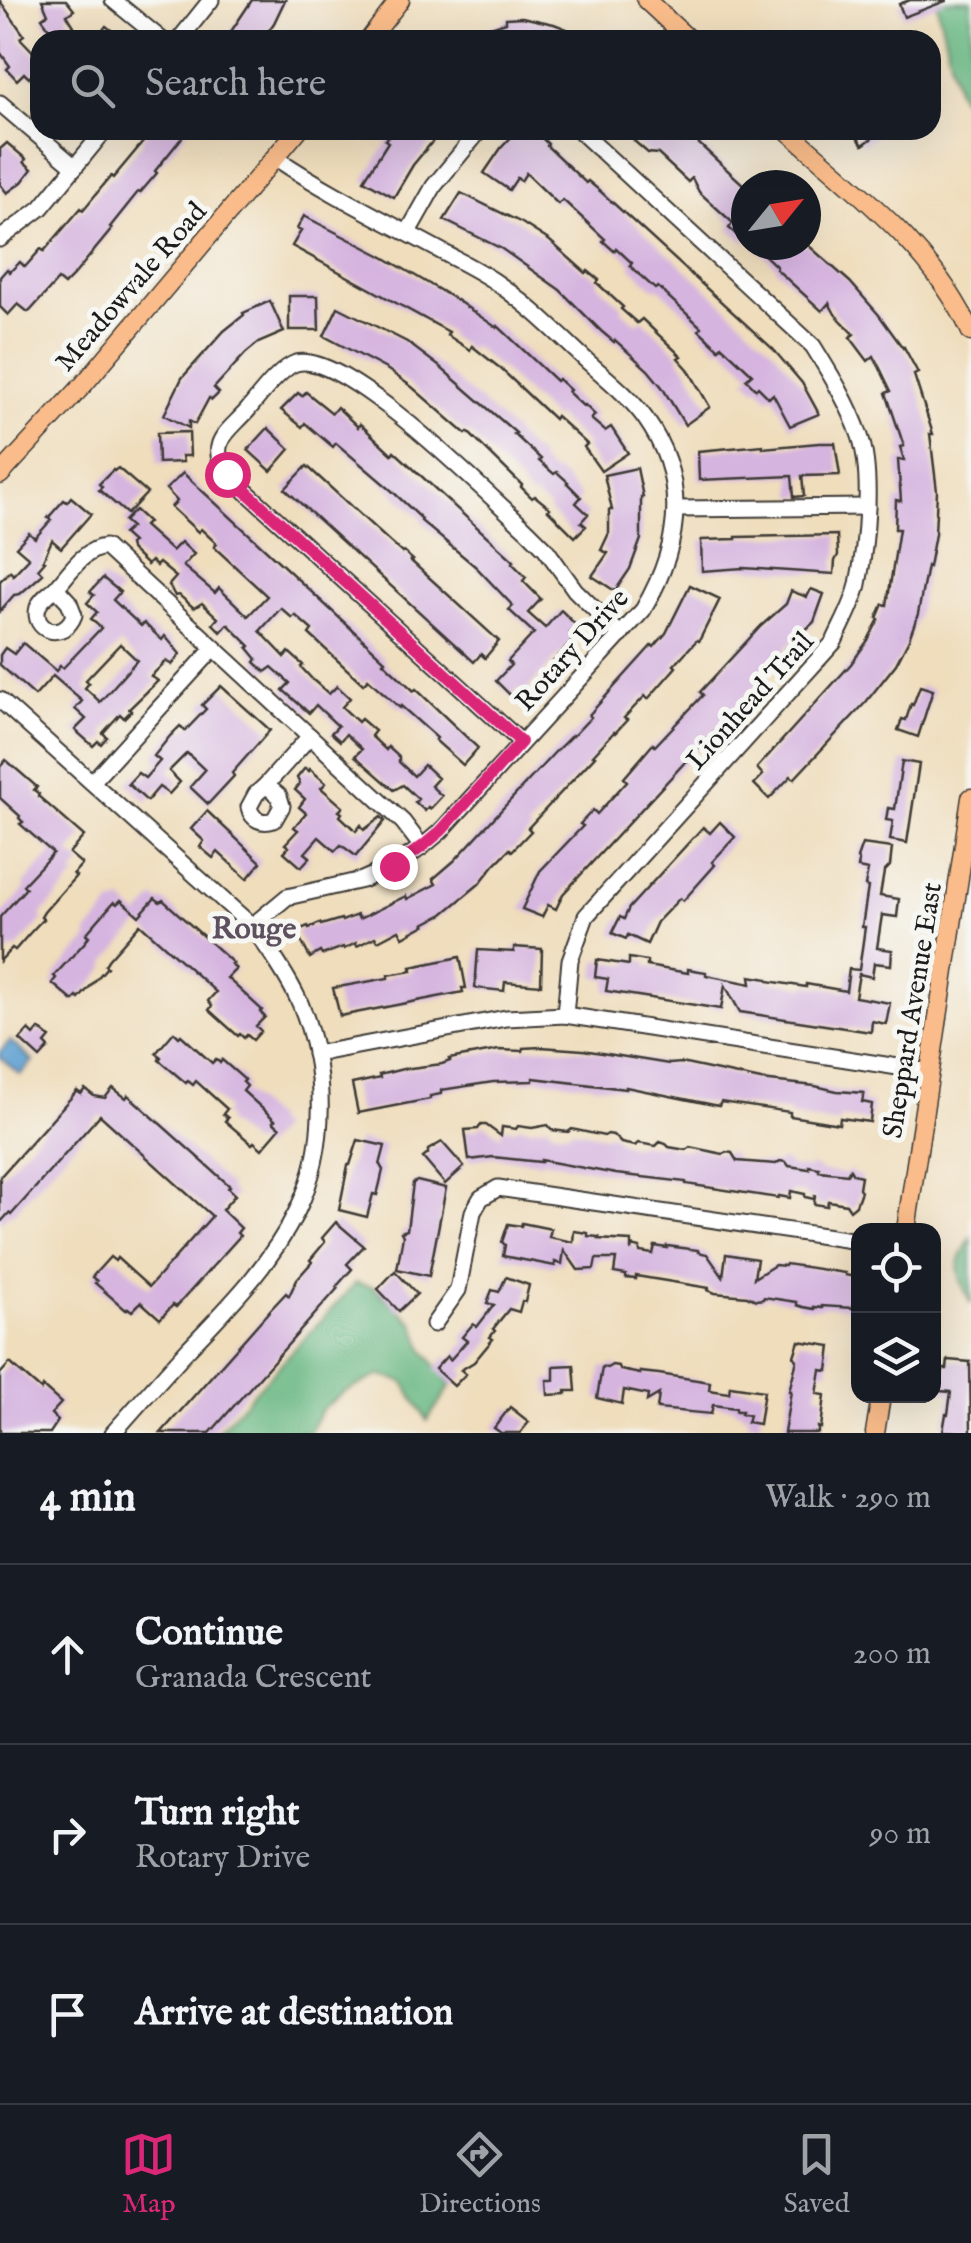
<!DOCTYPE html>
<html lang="en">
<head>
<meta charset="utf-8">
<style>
  body { margin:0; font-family:"IM FELL English",serif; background:#242831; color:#f1f3f6 }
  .controls { position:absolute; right:30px; bottom:30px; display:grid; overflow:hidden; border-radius:20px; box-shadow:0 10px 40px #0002 }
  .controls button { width:90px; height:90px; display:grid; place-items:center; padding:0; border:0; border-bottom:2px solid #363941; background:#171b24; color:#f1f3f6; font:50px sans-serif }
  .compass { position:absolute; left:731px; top:170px; width:90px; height:90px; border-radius:50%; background:#171b24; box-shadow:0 10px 40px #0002; rotate:60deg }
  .stop { position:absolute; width:30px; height:30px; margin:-22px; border:8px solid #db2777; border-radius:50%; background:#fff }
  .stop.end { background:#db2777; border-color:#fff; box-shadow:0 2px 10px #0008 }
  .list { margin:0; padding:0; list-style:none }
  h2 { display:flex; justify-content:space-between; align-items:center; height:130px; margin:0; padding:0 40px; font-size:42px }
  h2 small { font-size:32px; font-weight:400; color:#9ea1a6 }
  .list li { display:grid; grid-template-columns:65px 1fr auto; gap:30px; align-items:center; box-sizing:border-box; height:180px; padding:0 40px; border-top:2px solid #363941 }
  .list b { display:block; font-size:38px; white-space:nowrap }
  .list p { margin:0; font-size:32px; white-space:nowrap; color:#9ea1a6 }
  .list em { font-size:32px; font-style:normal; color:#9ea1a6 }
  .icon { flex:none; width:55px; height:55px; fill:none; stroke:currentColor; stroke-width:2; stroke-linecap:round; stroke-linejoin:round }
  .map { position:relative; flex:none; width:971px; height:1433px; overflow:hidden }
  .search { position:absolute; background:#171b24; box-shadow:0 10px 40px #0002; left:30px; right:30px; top:30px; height:110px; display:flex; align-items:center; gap:25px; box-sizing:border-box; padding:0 35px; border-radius:30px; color:#9ea1a6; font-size:38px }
  .sheet { height:670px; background:#171b24 }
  nav { display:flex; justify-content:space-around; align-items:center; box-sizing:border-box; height:140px; border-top:2px solid #363941; background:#171b24; font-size:28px; color:#9ea1a6 }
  nav a { display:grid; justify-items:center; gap:5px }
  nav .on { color:#db2777 }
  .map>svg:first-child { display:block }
</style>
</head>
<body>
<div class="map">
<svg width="971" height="1433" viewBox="0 0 971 1433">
  <rect width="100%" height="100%" fill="#f6f6f2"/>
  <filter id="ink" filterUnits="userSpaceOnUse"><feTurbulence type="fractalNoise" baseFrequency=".01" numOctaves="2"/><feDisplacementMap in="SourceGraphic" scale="20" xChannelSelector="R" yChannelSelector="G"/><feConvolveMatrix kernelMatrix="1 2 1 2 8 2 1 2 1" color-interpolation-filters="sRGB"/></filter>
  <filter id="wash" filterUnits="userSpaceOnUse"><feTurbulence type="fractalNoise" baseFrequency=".0048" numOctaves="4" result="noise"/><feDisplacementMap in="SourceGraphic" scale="40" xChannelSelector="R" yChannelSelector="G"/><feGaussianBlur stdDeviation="2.25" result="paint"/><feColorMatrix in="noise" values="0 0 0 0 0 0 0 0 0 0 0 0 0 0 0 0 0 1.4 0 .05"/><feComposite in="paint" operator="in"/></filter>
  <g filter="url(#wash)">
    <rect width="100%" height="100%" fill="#efddbc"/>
    <!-- forest -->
    <g fill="#6ab883" stroke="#436a50" stroke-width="2.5">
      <path d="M936 0H971V118L957 90Z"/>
      <path d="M971 1238V1304C957 1272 952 1269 971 1238Z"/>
      <path d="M356 1283 373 1287 414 1323 424 1350 451 1385 427 1421 404 1382 380 1375 343 1393 322 1409 309 1433H216Z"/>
    </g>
    <!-- water -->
    <path fill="#5ea0d1" stroke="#3d5e76" stroke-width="2.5" d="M10 1041 33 1061 20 1075 0 1057V1052Z"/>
    <g id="blocks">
      <!-- building -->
      <g fill="#d5b4df" fill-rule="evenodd">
        <path d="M42 0H66L74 10 67 15 74 26 57 39 42 18 48 14Z"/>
        <path d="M252 0H285L274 23 262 40H234L228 36Z"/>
        <path d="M910 0H946V1L904 17 899 4Z"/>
        <path d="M0 1 24 35 20 38 40 59V67L29 78 24 73 17 80 7 69 10 66 0 52Z"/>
        <path d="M522 17 554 24 567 29 563 40H491L487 28 506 22V18Z"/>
        <path d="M106 26 124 40H95Z"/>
        <path d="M149 130H188L155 171 157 173 140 193 138 192 110 227 112 229 74 275 64 285 58 280 30 311 28 312 18 304 8 315 0 307V277L7 269 10 272 20 262 25 267 41 249 44 251 81 208 83 210 111 176 113 178 143 142 141 140Z"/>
        <path d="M393 130H442L413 165 394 197 364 180 388 142 385 140Z"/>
        <path d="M518 130H534L548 144 547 146 586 183 588 181 600 191 773 349 802 383 819 414 790 426 773 394 769 398 758 387 756 389 746 379 752 374 722 346 719 349 699 330 701 327 658 287 655 289 630 266 632 263 616 248 614 251 603 241 605 239 563 200 558 204 526 173 521 181 517 178 509 190 484 173 501 148Z"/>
        <path d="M631 130H684L746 187V243L729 228 733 223 699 192 692 178 688 182 658 154 648 153 634 141 638 137Z"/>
        <path d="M852 130H883L863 145Z"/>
        <path d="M7 143 26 159 24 162 32 169 22 182 7 193 0 184V149Z"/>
        <path d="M461 193 522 223 550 241 586 273 588 271 599 280 597 283 623 307 621 309 637 323 642 319 681 356 678 358 688 369 710 407 685 425 662 387 648 370 615 340 614 342 601 331 560 290 502 249 444 220Z"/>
        <path d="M304 216 382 256 458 301 497 328 498 326 556 381 558 379 570 390 568 392 583 406 585 405 595 415 591 419 605 431 611 427 628 453 601 471 584 447 587 444 556 416 554 419 501 369 472 346 470 350 447 335 449 332 292 246 301 231 297 229Z"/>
        <path d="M754 245H808L850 282 879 315 903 348 904 347 918 373 914 375 933 434H930L937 491 935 534 929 567 927 566 918 614 909 639 896 664 866 702 794 779 791 776 769 799 754 784 763 775 757 768 851 664 868 640 879 619 877 618 883 604 887 605 899 529H895L896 500 901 501 898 460H904L900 447 904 446 886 393 891 391 874 356 868 361 850 337 854 334 835 314 829 303 822 311 776 269 777 267Z"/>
        <path d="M289 296H318L319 330H289Z"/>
        <path d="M270 301 284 332 258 343 246 353 214 388 219 393 212 400 209 398 195 424 189 421V428L164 415 182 378 224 331 244 315 243 313Z"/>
        <path d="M338 307 407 342 440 367 516 433 514 434 541 459 539 461 554 474 557 472 568 482 567 483 581 497 576 503 588 514 581 522 586 526 575 537 548 510 550 508 535 496 532 498 521 487 522 485 468 432 466 434 412 387 388 370 324 336Z"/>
        <path d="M306 392 332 413 337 407 358 427 360 424 392 454 394 451 514 561 512 563 526 577 523 581 541 599 528 613 545 628 561 610 577 626 570 633 575 638 524 693 519 689 512 697 496 681 511 665 508 661 534 633 509 610 513 606 476 567 421 521 422 519 391 490 336 443 333 447 305 423 302 427 281 410 298 393 302 396Z"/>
        <path d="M268 428 290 449 271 471 248 450Z"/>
        <path d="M189 432 190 456H182L183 462 158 463 157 433Z"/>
        <path d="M819 443H835L840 475 802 476 804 496 794 497 792 476 699 480 698 451 763 445V448Z"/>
        <path d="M307 466 402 553 404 552 413 560 411 561 499 641 485 658 481 654 474 662 285 489Z"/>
        <path d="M118 468 147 493 127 514 99 490 102 487 99 484 113 470 114 471Z"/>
        <path d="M637 468 643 497H641V539L630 569 615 591 592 576 608 553 601 550 609 533V510H612L604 475Z"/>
        <path d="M183 473 385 660 383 662 414 691 416 689 478 748 463 765 435 740 437 738 401 706 400 708 368 679 363 684 309 634 312 630 295 615 292 618 281 608 260 631 285 657 289 652 303 665 301 667 313 680 329 694 337 686 350 698 342 707 358 722 361 719 375 731 371 736 386 750 388 747 399 757V762L414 776 424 765 438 778 431 786 442 796 430 809 428 807 425 811 415 802 418 799 403 785 394 790 355 756 362 749 346 734 340 741 331 733 338 726 316 705 309 713 283 690 290 683 272 667 265 672 255 662 257 659 248 648 250 646 228 624 221 632 213 624 218 618 202 603 194 608 179 595 175 596 169 585 176 577 159 563 156 566 151 561 147 565 130 549 129 545 132 542 123 534 131 527 124 521 135 510 148 522 144 526 172 551 181 542 194 554 183 566 215 593 219 588 248 616 267 596 214 547 217 544 201 529 198 532 171 507 177 501 166 489Z"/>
        <path d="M71 497 91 514 61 548 52 540 43 560 45 561 38 569 43 574 20 594 14 595 0 611V581L10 571 13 575 29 558 16 547 29 533 35 538 51 520 48 518 64 500 67 502Z"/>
        <path d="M837 535 838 555 835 561 834 574 743 568 702 571 701 540 736 539V537Z"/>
        <path d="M103 578 120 592 113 600 141 626 144 623 162 640 165 636 180 654 172 665 166 661 151 676 158 681 129 709 131 711 124 718 120 714 103 733 107 737 101 744 98 741 93 746 75 730 86 719 75 709 82 701 53 676 35 696 0 665V655L5 648 14 654 23 643 56 671 60 666 63 668 101 628 91 619 97 612 87 603 94 595 90 592ZM120 644 137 660 100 702 85 688 89 683 86 680Z"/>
        <path d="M690 585 720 599 699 641 697 640 674 665 676 667 648 699 645 696 624 718 627 720 615 733 614 732 593 755 595 756 528 828 531 831 512 851 510 849 495 864 479 884 443 914 424 924 425 925 403 937 399 930 378 941 375 937 357 946 356 943 344 949 343 947 322 955 320 952 310 958 296 931 308 926 309 928 320 923 321 925 341 919 342 921 357 915 359 919 406 896 407 899 436 884 433 879 454 861 555 752 572 735 573 736 591 717 589 715 652 645 654 647 666 633Z"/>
        <path d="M811 589 824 594 814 622 785 649 787 650 773 667 563 894 556 909 548 905 542 917 522 909 540 871 583 826 580 824 593 810 597 814 627 781 624 778 653 744 655 746 703 695 700 692 761 626 786 604 791 591 807 597Z"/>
        <path d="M221 686 270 730 232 773 234 776 208 804 190 787 205 770 187 753 169 771 180 782 169 794 159 787 147 801 128 784 138 773 145 778 160 761 154 756 170 736 180 726 185 731 206 709 202 705Z"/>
        <path d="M920 686 933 690 918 737 898 730 902 719 906 720 911 704 913 705Z"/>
        <path d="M6 760 37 787 34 790 39 794 38 796 84 836 69 853 82 864 73 874 76 876 44 912 41 917 43 919 30 933 15 950 12 948 0 961V917L26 888 23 885 53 853 20 824 23 822 19 818 20 816 0 798V767Z"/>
        <path d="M902 761 919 764 907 843 890 840 893 821 886 820 888 808 895 809Z"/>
        <path d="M305 768 309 771 310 769 326 783 321 788 343 807 339 811 342 813 340 816 356 831 361 825 364 830 381 817 385 821 356 856 341 845 335 851 319 837 305 853 310 857 301 867 284 852 289 847 285 844 298 830 294 827 306 813 299 807 305 799 295 790 300 784 297 778Z"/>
        <path d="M207 811 261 862 247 879 218 852 213 858 200 847 204 841 191 829Z"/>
        <path d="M720 822 735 837 712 862 715 865 683 901 680 898 657 922 647 944 628 935 626 939 612 933 620 917 624 919 629 908 703 827 710 833Z"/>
        <path d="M862 844 892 848 890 866 884 872 880 896 899 899 897 917 882 915 877 948 892 950 891 965 874 963 872 977 859 974 855 997 890 1003 886 1024 872 1021 871 1032 740 1012 725 985 721 1009 606 991 608 979 595 977 597 960 629 965V958L647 961V966L688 973V969L706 972V975L751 984 750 976 768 979V981L806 987V984L846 991 849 969 859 970 865 927H862L868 887 865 886 868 870 858 868 859 861 857 858Z"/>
        <path d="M155 898 160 902 163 900 233 963 231 964 236 969 227 978 262 1010 260 1012 265 1017 256 1026 261 1031 253 1040 247 1035 244 1038 240 1034 238 1036 209 1010 212 1006 208 1001 216 992 140 924 108 960 105 965 107 967 79 999 77 997 73 1001 52 983 56 978 54 976 86 941 89 936 86 934 114 902 117 904 121 900 139 916Z"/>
        <path d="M514 947 542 949 541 985 505 982 504 991 475 988 478 950 514 952Z"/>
        <path d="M460 957 466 988H462L463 992 340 1016 333 988 388 978V975L412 971 411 967Z"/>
        <path d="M39 1029 50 1038 45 1044 49 1048 40 1058 20 1040 29 1030 34 1035Z"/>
        <path d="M174 1032 179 1037 181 1035 212 1063 216 1059 220 1063 222 1060 245 1080 243 1082 247 1086 243 1091 275 1120 273 1122 280 1128 262 1149 254 1142 252 1144 225 1121 228 1118 223 1114 227 1109 196 1081 193 1085 188 1081 186 1083 159 1060 161 1057 156 1053Z"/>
        <path d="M541 1047 583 1050 669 1064 681 1063 761 1080 815 1086 837 1091 864 1093 862 1102 872 1104 870 1122 840 1118 839 1124 790 1116V1112L721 1102 719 1106 626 1087V1089L533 1078V1081L493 1082 441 1090V1094L430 1096V1099L358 1113 352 1084 380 1078 379 1075 403 1069 442 1064 450 1061 449 1059 499 1050 523 1051V1048Z"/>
        <path d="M113 1088 126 1098 128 1095 230 1186 228 1188 235 1195 222 1210 241 1228 237 1233 240 1236 176 1307 173 1305 160 1319 141 1302 132 1311 128 1308 126 1310 95 1283 97 1281 92 1277 110 1257 115 1261 117 1258 149 1287 212 1216 100 1115 11 1215 9 1213 0 1223V1177L77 1091 81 1094 85 1089 94 1096 105 1098Z"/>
        <path d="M481 1125H486L501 1136 502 1127 516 1129 518 1126 532 1128 548 1125 552 1130 568 1132 572 1129 604 1136 608 1134 613 1135 621 1143 635 1146 638 1143 656 1146 660 1142 666 1144 669 1147 686 1150 690 1147 723 1154 726 1152 732 1153 737 1161 776 1164 780 1161 786 1162 789 1166 809 1169V1166L819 1168V1171L838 1173 847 1174 850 1169 853 1174 861 1176 859 1188 861 1191 856 1205 850 1210 846 1204 828 1201 827 1206 814 1204 815 1195 814 1199 805 1197V1194L791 1191 790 1198 779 1196 778 1198 686 1184V1182L616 1174 541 1160V1162L493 1157 469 1160 465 1130 478 1129Z"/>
        <path d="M358 1140 385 1146 380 1165 383 1170 380 1183 377 1195 373 1194 367 1217 339 1210 348 1165H350Z"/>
        <path d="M442 1142 464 1167 445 1184 423 1158 428 1154V1150Z"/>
        <path d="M417 1181 446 1188 429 1276 397 1269 403 1236 401 1232 407 1230 413 1183Z"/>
        <path d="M336 1222 364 1246 347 1264 352 1269 336 1287 338 1288 210 1433H161L271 1309 286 1293 289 1296 297 1279 312 1262 310 1260 325 1242 322 1238Z"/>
        <path d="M522 1223 551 1229 549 1237 573 1242 574 1231 588 1233V1236L599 1237 598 1239 631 1241V1251L632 1246 640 1248V1252L653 1254 655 1246 667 1248V1246L698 1250V1252L707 1254 723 1277 726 1254 757 1259 754 1278 775 1265 785 1266 786 1264 845 1273V1275L855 1277 857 1280 853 1308 822 1306V1308L814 1307V1309L803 1307 797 1305V1302L764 1297 763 1299 756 1300 747 1296 715 1293 708 1290 709 1288 636 1276V1279L626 1278V1275L614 1273 616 1259H596L594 1269 578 1270 564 1250 562 1264 555 1262V1266L503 1256 505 1245 502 1242 508 1224 521 1226Z"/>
        <path d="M395 1271 417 1294 399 1311 378 1289Z"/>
        <path d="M506 1277 529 1285 525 1302 522 1301 519 1312 509 1309 493 1329 495 1331 490 1337 493 1339 474 1362 461 1370 466 1374 454 1386 435 1369 447 1356 450 1360 467 1341 462 1337 473 1324 477 1327 494 1305 487 1303 492 1290 499 1292Z"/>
        <path d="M799 1341 831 1346 828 1371 821 1370 817 1394 825 1395 821 1428 818 1427V1433H784L791 1391H789L797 1360 794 1356Z"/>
        <path d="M948 1360 970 1362 971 1433 943 1431 946 1414H948L951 1392 940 1391 943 1369H947Z"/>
        <path d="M10 1363 41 1390 43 1387 61 1403 51 1414 58 1421 50 1433H0V1374Z"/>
        <path d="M574 1365 576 1391H566V1394L548 1395 547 1380H554V1366Z"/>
        <path d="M612 1365 618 1366 621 1370 640 1374V1372L659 1374 710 1382 709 1390 729 1393 730 1386 764 1391 759 1424 747 1422 749 1415 741 1414 742 1411H736V1408L713 1405 711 1414 657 1409 659 1394 647 1401 648 1395 624 1390 622 1404 597 1398 602 1367 607 1368Z"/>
        <path d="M510 1407 529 1422 520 1433H501L494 1428Z"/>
      </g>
    </g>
  </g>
  <g filter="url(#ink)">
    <use href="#blocks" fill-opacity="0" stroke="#3c3934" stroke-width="2.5"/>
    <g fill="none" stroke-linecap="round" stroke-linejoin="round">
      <defs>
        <g id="minor">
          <path d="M113 0 162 40"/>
          <path d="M179 40 211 0"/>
          <path d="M0 103 75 167"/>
          <path d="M408 232 434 186 480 130"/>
          <path d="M0 239 41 208 105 130"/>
          <path d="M677 509 867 507"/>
          <path d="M56 588C70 572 84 549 105 547L403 822 422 847"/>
          <path d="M56 588 69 602 74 615C64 642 31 631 38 607 41 599 50 593 56 588Z"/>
          <path d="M0 700 252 926C269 950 287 975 300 1003 327 1067 328 1148 297 1211 271 1264 229 1306 189 1348 163 1376 138 1405 113 1433"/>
          <path d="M521 742 227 474C207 443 226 434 247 411 258 398 280 368 296 363 344 349 490 497 527 530L545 548 575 590 621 635"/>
          <path d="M92 782 214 648"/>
          <path d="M266 785 279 796 282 806 274 820C262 824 252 820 249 807L256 794Z"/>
          <path d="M266 785 310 736"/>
          <path d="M252 926 287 897 362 880 394 866 422 847 441 831 643 610C680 547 690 481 645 418 629 396 606 378 586 360 557 333 527 303 494 281 479 271 463 263 448 255 390 223 331 195 276 158"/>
          <path d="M565 1015 570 960 586 916 834 642C842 624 854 604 858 584 866 545 873 474 860 436 849 404 831 375 813 346L579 130"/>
          <path d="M315 1054 506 1018 565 1015 930 1072"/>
          <path d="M434 1324 458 1290 473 1212 481 1198 498 1188 858 1241"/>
        </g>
        <g id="major">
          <path d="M646 0 689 40"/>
          <path d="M369 40 400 0"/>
          <path d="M787 130C854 190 933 248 971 332"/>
          <path d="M0 475 84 384 298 130"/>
          <path d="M906 1230 971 798"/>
          <path d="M875 1433 881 1396"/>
        </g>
      </defs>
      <!-- minor casing -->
      <use href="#minor" stroke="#3c3934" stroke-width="19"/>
      <!-- major casing -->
      <use href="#major" stroke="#3c3934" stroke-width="21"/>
      <!-- minor -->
      <use href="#minor" stroke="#fff" stroke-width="15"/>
      <!-- major -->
      <use href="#major" stroke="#f9bc8a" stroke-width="18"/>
    </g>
  </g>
  <g fill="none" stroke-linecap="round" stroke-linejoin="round" filter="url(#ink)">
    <!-- route -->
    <path stroke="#db2777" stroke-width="12" d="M227 474 521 742 441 831 422 847 394 866"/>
  </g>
  <g text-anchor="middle" stroke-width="10" stroke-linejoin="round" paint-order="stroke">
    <!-- street labels -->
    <g font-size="28" fill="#1c1c1c" stroke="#f6f6f2">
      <text transform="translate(130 286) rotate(-49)" y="10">Meadowvale Road</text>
      <text transform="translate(571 649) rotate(-48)" y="10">Rotary Drive</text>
      <text transform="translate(749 700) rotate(-48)" y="10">Lionhead Trail</text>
      <text transform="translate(911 1010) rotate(-81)" y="10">Sheppard Avenue East</text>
    </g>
    <!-- neighbourhood labels -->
    <g font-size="30" font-weight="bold" fill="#5d5160" stroke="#f6f6f2">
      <text x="254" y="938">Rouge</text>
    </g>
  </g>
</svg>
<div class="controls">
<button><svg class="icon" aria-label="locate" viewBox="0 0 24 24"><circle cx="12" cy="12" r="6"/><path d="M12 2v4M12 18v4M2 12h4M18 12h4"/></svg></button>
<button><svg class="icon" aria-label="layers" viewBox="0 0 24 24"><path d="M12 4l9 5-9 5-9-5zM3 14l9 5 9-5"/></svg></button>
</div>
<svg class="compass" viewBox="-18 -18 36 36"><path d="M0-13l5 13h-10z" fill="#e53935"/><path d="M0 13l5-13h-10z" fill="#9ea1a6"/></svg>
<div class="stop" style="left:227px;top:474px"></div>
<div class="stop end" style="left:394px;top:866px"></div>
<div class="search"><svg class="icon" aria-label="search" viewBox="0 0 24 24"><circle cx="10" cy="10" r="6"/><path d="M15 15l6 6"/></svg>Search here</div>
</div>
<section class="sheet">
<h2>4 min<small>Walk · 290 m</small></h2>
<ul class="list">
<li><svg class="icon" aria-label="ahead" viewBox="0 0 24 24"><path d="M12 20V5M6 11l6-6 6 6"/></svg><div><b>Continue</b><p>Granada Crescent</p></div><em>200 m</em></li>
<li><svg class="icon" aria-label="right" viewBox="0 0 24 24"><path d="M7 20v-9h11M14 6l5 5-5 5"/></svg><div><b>Turn right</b><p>Rotary Drive</p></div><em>90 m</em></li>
<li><svg class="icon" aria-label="arrive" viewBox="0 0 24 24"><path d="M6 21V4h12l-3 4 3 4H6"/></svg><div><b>Arrive at destination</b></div></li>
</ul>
</section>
<nav>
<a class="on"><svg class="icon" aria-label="map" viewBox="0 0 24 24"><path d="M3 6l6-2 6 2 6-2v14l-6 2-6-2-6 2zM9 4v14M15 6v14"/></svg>Map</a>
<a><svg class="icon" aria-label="directions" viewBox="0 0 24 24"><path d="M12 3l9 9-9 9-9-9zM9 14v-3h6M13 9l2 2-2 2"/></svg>Directions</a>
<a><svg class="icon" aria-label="saved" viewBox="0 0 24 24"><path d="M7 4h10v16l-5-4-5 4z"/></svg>Saved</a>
</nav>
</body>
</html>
